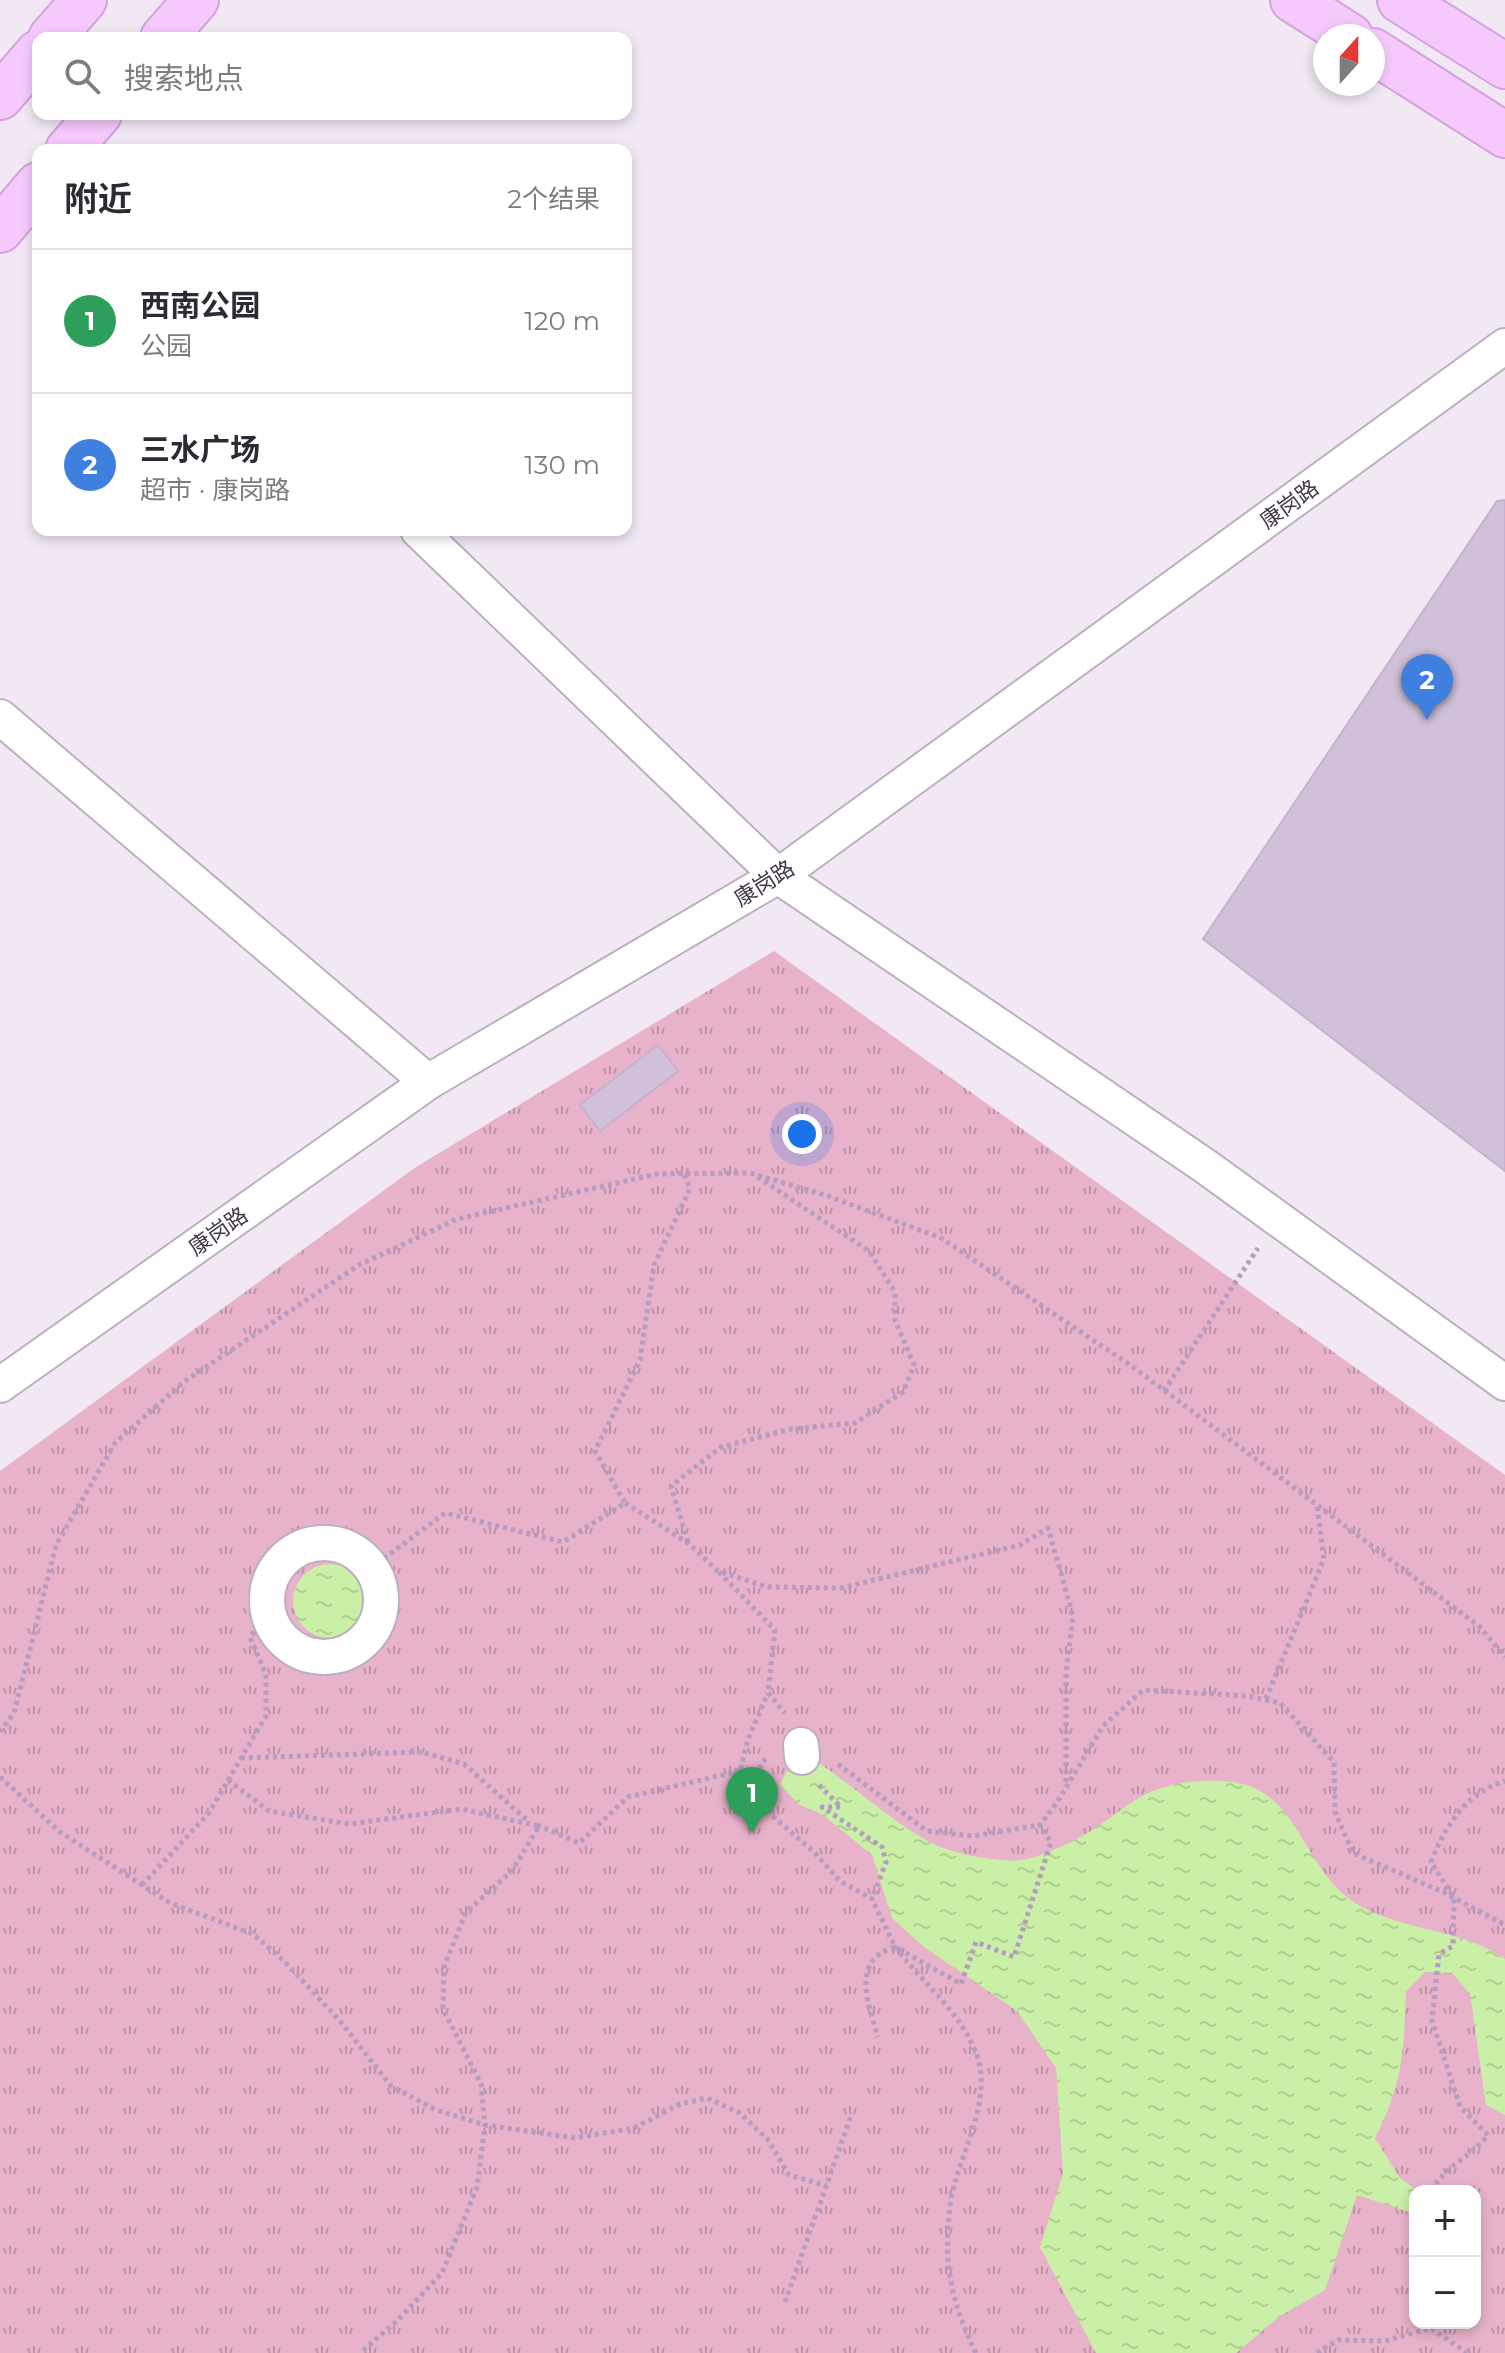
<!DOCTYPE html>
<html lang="zh">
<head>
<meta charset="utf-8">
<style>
  body { margin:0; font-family:Montserrat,"Noto Sans SC",sans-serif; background:#f7f7f7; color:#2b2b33 }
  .controls { position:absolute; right:24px; bottom:24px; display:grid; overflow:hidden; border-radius:16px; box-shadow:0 4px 12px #0003 }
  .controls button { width:72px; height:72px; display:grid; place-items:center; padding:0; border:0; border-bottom:2px solid #e1e1e2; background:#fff; color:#2b2b33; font:40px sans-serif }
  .compass { position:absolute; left:1313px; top:24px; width:72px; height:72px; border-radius:50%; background:#fff; box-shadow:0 4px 12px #0003; rotate:21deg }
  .you { position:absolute; left:802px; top:1134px; width:28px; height:28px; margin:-20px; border:6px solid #fff; border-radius:50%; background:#1a73e8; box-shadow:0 0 0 12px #1a73e833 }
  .badge { display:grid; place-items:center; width:52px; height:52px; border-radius:50%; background:#7c3aed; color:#fff; font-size:26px; font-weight:700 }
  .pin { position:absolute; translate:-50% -66px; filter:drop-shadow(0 2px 4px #0008) }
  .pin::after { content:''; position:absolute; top:42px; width:28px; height:24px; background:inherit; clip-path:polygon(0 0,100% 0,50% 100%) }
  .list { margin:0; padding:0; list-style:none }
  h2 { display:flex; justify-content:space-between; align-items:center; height:104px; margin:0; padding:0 32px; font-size:34px }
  h2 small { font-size:26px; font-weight:400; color:#7c7c81 }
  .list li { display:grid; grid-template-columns:52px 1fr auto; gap:24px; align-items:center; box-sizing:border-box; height:144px; padding:0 32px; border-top:2px solid #e1e1e2 }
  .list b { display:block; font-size:30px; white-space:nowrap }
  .list p { margin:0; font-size:26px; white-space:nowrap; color:#7c7c81 }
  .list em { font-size:26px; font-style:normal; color:#7c7c81 }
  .icon { flex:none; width:44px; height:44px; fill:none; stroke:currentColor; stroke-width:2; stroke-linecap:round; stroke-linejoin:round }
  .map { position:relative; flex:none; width:1505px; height:2353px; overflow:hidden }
  .search { position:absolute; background:#fff; box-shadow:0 4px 12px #0003; left:32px; top:32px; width:600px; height:88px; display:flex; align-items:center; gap:20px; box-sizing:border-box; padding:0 28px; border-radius:16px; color:#7c7c81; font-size:30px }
  .panel { position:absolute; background:#fff; box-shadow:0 4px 12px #0003; left:32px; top:144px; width:600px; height:392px; border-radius:16px }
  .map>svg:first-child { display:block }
</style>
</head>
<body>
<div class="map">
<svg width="1505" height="2353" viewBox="0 0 1505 2353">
  <defs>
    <pattern id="park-tufts" width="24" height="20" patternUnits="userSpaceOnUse" patternTransform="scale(2)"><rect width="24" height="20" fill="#e7b2ca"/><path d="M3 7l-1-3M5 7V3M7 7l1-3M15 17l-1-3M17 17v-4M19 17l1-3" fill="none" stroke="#bd92a6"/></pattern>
    <pattern id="water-ripples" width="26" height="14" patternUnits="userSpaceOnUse" patternTransform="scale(2)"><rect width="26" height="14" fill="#caefa6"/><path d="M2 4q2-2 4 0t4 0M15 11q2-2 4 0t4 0" fill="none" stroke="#afce90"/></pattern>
  </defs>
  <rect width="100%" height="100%" fill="#f1e8f4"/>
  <!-- park -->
  <path fill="url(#park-tufts)" fill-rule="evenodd" d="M774 951 1505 1475V2353H0V1471L416 1167ZM1415 2191H1475V2323H1415Z"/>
  <!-- water -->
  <g fill="url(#water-ripples)">
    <circle cx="330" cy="1601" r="37"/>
    <path d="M814 1760C852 1784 900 1829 938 1846 956 1854 1003 1863 1022 1860 1044 1856 1075 1841 1094 1829 1116 1815 1135 1796 1161 1788 1182 1781 1211 1779 1233 1782 1292 1790 1301 1853 1339 1890 1383 1933 1457 1924 1505 1959V2115L1486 2105 1470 1994 1452 1973 1425 1972 1406 1991C1404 2050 1403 2085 1375 2138L1400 2178 1418 2191H1415V2214L1357 2195 1325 2290 1280 2316 1236 2353H1096L1040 2247 1063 2174 1056 2068 1017 2011 924 1947 892 1918 872 1855 823 1815 798 1804 780 1784 791 1764Z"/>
  </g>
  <!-- building -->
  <g fill="#d1c1d8" stroke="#c7b1d0" stroke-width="2">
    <path d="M1505 500V1171L1203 939 1497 501Z"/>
    <path d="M658 1045 678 1071 600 1131 580 1105Z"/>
  </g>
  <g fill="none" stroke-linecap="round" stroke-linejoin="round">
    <defs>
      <g id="street">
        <path d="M418 530 778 876 1205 1166 1505 1383"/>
        <path d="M0 717 428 1082"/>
        <path d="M0 1385 428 1082 778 876 1505 346"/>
        <circle cx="324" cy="1600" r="57"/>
        <path d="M801 1745 802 1757"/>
      </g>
      <g id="secondary">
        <path d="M1293 0 1350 36"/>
        <path d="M1400 0 1505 66"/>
        <path d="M51 38 84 0"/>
        <path d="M163 38 196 0"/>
        <path d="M1373 51 1505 135"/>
        <path d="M0 97 38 53"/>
        <path d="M68 150 99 114"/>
        <path d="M0 230 38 185"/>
      </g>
    </defs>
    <!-- street casing -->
    <use href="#street" stroke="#bdaec2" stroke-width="38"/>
    <!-- secondary casing -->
    <use href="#secondary" stroke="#d4a1df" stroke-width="48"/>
    <!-- path -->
    <g stroke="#b79cc1" stroke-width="5" stroke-dasharray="4 4" stroke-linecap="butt">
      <path d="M1164 1391 1258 1248"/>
      <path d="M625 1503 688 1543 718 1571 768 1587 841 1588 1020 1545 1048 1528 1073 1616 1066 1674V1786"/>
      <path d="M688 1542 671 1486 721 1447 791 1429 855 1423 903 1392 914 1365 895 1320V1292L869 1251 756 1176"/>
      <path d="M371 1568 445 1513 563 1542 625 1503 595 1451 640 1360 654 1265 690 1189 684 1174"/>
      <path d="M719 1572 775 1630 768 1693 785 1713"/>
      <path d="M1266 1699 1324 1559 1317 1506"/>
      <path d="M0 1732 14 1713 56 1545 115 1443 185 1381 359 1265 457 1219 657 1174 750 1173 828 1196 941 1238 1133 1367 1480 1627 1505 1657"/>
      <path d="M241 1758 421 1752 464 1764 528 1821"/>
      <path d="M766 1759 761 1763 757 1785 770 1814 815 1853 840 1881 872 1899 895 1947C850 1960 868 2003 878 2037"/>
      <path d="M838 1764 927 1831 973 1836 1040 1825"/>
      <path d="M0 1777 60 1832 170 1903 253 1934 285 1962 340 2021 391 2086 436 2110 485 2125 575 2138 634 2128 680 2104 707 2098 740 2113 768 2140 789 2175 827 2186"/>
      <path d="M228 1780 269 1811 349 1824 461 1809 539 1826 512 1871 466 1912 444 1967 443 2009 481 2084 485 2125 477 2187 442 2273 397 2321 360 2353"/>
      <path d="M757 1785 740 1771 748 1739 768 1693"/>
      <path d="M819 1785 841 1807H822L882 1847 886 1862 872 1899"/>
      <path d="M537 1825 579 1843 628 1797 740 1771"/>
      <path d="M142 1885 208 1814 266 1716V1675L250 1637 268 1614"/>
      <path d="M1432 2191C1441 2169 1472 2156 1488 2135L1460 2107 1432 2021 1439 1954 1453 1946 1454 1898 1431 1862C1445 1826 1466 1793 1505 1781"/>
      <path d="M785 2302 852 2113"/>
      <path d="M976 2353C951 2302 943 2264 950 2206 956 2159 992 2107 978 2059 965 2016 922 1982 895 1947L961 1984 976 1942 1014 1957 1051 1842 1040 1825 1056 1804 1103 1726 1143 1690 1247 1696 1280 1703 1334 1762 1335 1812 1353 1853 1443 1892 1505 1925"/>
      <path d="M1317 2353 1338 2340 1385 2341 1431 2328 1467 2353"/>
    </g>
    <!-- street -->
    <use href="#street" stroke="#fff" stroke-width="34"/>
    <!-- secondary -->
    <use href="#secondary" stroke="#f6c9fd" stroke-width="44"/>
  </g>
  <g text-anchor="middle" stroke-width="6" stroke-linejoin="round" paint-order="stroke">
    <!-- street labels -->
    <g font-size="22" fill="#423747" stroke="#fff">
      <text transform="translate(1289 504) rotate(-36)" y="8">康岗路</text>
      <text transform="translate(764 883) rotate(-32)" y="8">康岗路</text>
      <text transform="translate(218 1231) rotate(-35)" y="8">康岗路</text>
    </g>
  </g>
</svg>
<div class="controls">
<button>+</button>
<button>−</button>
</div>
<svg class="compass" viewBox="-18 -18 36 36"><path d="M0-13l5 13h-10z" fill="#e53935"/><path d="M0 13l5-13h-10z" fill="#7c7c81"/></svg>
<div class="you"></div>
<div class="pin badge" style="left:752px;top:1833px;background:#2e9e5b">1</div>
<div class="pin badge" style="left:1427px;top:720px;background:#3f7fe0">2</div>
<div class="search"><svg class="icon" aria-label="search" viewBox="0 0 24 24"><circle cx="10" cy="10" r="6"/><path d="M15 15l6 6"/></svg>搜索地点</div>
<section class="panel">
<h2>附近<small>2个结果</small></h2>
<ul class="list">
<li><span class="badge" style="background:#2e9e5b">1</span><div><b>西南公园</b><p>公园</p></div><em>120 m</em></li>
<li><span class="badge" style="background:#3f7fe0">2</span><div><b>三水广场</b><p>超市 · 康岗路</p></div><em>130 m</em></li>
</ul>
</section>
</div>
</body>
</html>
